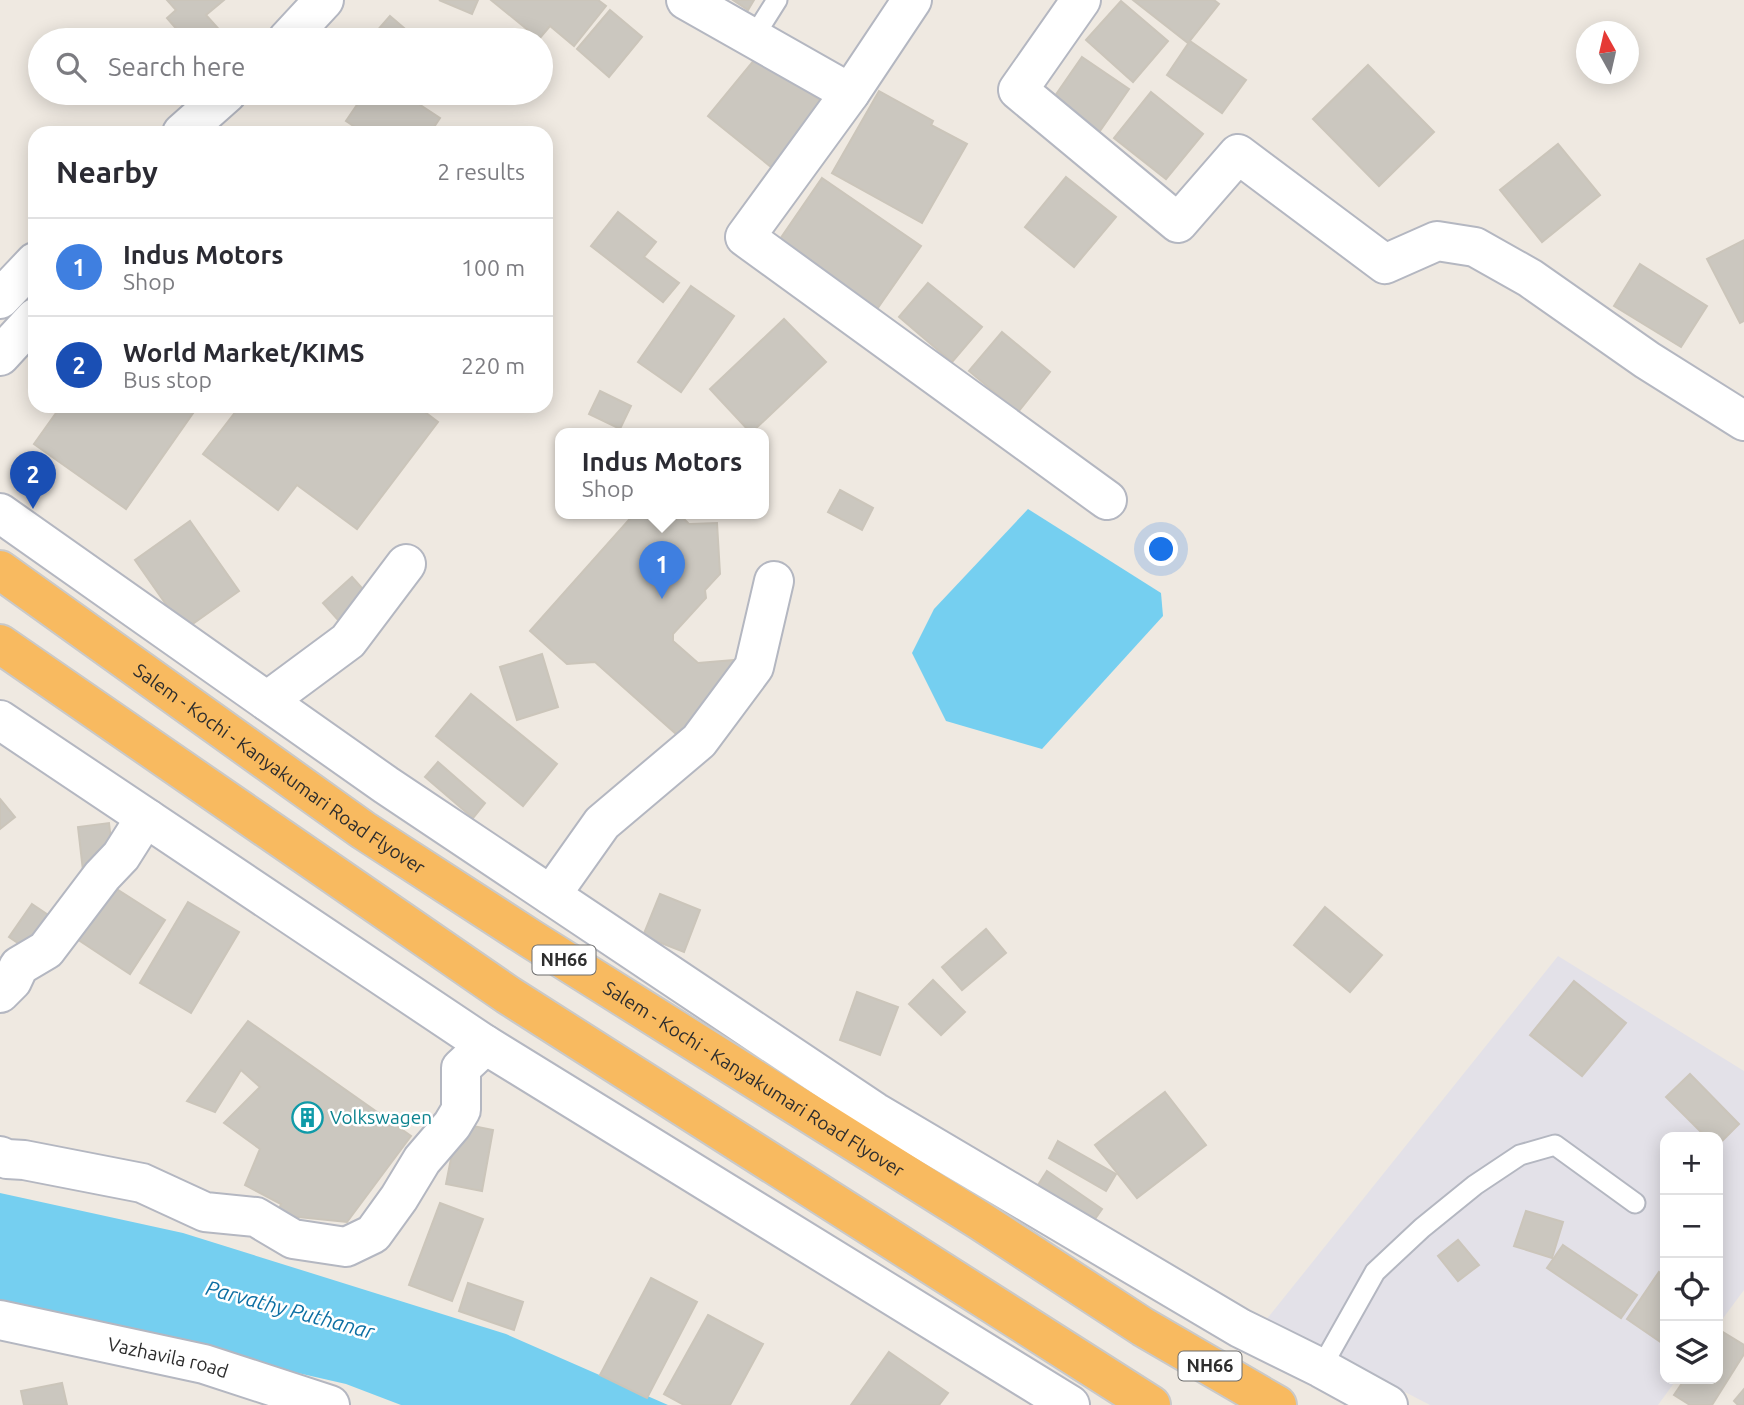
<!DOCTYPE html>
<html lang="en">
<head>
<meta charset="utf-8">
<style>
  body { margin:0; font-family:Ubuntu,sans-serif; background:#f2f2f3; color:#2b2b33 }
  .controls { position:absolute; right:21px; bottom:21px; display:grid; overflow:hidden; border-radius:14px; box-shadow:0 4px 18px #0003 }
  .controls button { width:63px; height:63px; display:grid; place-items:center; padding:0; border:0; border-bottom:2px solid #e1e1e2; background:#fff; color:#2b2b33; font:35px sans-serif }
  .compass { position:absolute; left:1576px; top:21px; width:63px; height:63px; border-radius:50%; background:#fff; box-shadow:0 4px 18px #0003; rotate:352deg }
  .you { position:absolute; left:1162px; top:550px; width:24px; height:24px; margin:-18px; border:5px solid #fff; border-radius:50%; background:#1a73e8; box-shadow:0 0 0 10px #1a73e833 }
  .badge { display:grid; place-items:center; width:46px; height:46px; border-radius:50%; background:#4264fb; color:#fff; font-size:23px; font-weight:700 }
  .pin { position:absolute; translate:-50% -58px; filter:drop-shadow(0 2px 4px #0008) }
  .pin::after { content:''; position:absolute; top:37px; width:24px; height:21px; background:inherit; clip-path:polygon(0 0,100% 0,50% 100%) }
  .popup { position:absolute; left:555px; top:428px; width:214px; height:91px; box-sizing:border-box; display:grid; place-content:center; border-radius:14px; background:#fff; filter:drop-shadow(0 2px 5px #0005); font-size:23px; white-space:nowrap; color:#7c7c81 }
  .popup b { font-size:26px; color:#2b2b33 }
  .popup::after { content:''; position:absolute; left:50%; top:100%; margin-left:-14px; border:14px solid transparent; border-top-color:#fff }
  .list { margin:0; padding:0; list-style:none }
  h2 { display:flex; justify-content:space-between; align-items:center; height:91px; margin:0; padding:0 28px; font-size:30px }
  h2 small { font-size:23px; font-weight:400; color:#7c7c81 }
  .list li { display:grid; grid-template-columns:46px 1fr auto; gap:21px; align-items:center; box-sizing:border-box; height:98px; padding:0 28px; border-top:2px solid #e1e1e2 }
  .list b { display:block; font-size:26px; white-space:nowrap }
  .list p { margin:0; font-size:23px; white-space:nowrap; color:#7c7c81 }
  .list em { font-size:23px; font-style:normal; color:#7c7c81 }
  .icon { flex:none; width:38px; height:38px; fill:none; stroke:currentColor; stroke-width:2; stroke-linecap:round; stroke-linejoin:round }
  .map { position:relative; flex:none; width:1744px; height:1405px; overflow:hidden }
  .search { position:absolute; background:#fff; box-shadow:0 4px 18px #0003; left:28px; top:28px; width:525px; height:77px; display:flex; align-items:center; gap:18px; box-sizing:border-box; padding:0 24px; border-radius:38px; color:#7c7c81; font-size:26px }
  .panel { position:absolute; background:#fff; box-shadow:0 4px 18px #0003; left:28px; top:126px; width:525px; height:287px; border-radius:21px }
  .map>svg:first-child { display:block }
</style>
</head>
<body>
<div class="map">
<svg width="1744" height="1405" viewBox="0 0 1744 1405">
  <rect width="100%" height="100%" fill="#efe9e1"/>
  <!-- industrial -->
  <path fill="#e3e1e8" d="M1558 956 1744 1071V1290L1718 1325V1137H1665V1379H1677L1658 1405H1430L1266 1320Z"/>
  <!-- water -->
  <g fill="#75cff0">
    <path d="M1028 509 1161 593 1163 616 1042 749 946 721 912 653 934 609Z"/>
    <path d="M0 1193 183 1233 506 1334 668 1405H401L346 1384 0 1305Z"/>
  </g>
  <!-- building -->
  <g fill="#cbc7bf" stroke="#cbc5ba" stroke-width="2">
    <path d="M167 0H224L206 15 223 34 216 40H186L167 18 176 10Z"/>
    <path d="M439 0H478L472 14Z"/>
    <path d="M491 0H598L606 6 574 46 550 26 539 39Z"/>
    <path d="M733 0H754L748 10Z"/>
    <path d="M1133 0H1214L1219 4 1188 43Z"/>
    <path d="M1121 1 1168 41 1133 82 1086 40Z"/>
    <path d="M610 10 642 37 609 77 577 49Z"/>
    <path d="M390 16 418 40H369Z"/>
    <path d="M1190 41 1246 80 1222 113 1167 75Z"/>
    <path d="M760 53 828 107 776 171 708 116Z"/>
    <path d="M1082 57 1129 89 1095 138 1048 106Z"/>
    <path d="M1368 65 1434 132 1379 186 1313 119Z"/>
    <path d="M879 91 933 121 931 125 967 144 922 223 832 173Z"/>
    <path d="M1151 92 1203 134 1166 179 1114 138Z"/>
    <path d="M365 93H402L440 118 430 133H401L397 131 396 133H364L346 121Z"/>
    <path d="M1558 144 1600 195 1542 242 1500 190Z"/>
    <path d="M1066 177 1116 217 1074 267 1025 227Z"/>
    <path d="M822 178 921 246 877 309 778 242Z"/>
    <path d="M618 212 656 242 644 257 679 283 663 302 591 246Z"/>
    <path d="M1744 240V321L1740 323 1707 259Z"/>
    <path d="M1640 264 1707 306 1681 347 1614 306Z"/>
    <path d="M928 283 982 327 952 362 899 317Z"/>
    <path d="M691 286 734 316 681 392 638 362Z"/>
    <path d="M784 319 826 362 751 433 710 389Z"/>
    <path d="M1002 332 1050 372 1018 412 969 371Z"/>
    <path d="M600 391 631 406 620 429 589 414Z"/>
    <path d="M61 406H198L126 509 34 444Z"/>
    <path d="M240 406H417L438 422 357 529 297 485 278 510 203 454Z"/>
    <path d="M840 490 873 508 862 530 828 512Z"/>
    <path d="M635 513H678L689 524 717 523 720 574 705 590 706 598 673 634V641L698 663 733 660 735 685 684 741 595 662 567 664 530 631Z"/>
    <path d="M190 521 239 591 184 630 135 560Z"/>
    <path d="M352 577 368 595 339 621 323 603Z"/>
    <path d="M542 654 558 707 517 720 500 667Z"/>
    <path d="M471 694 557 764 523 806 436 736Z"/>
    <path d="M438 762 485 803 473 818 425 777Z"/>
    <path d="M0 799 15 817 0 829Z"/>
    <path d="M109 823 116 884 85 888 78 827Z"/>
    <path d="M112 886 165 920 130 974 77 939Z"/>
    <path d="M660 894 700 910 684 952 643 936Z"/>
    <path d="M188 902 239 932 191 1013 140 983Z"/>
    <path d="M32 904 66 927 43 960 9 937Z"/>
    <path d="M1325 907 1382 955 1350 992 1294 945Z"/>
    <path d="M986 929 1006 953 962 990 942 967Z"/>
    <path d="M933 980 965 1012 941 1035 909 1004Z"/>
    <path d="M1574 981 1626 1023 1582 1076 1530 1035Z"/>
    <path d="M857 992 898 1007 880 1055 840 1040Z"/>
    <path d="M248 1021 411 1136 347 1222 277 1215 281 1204 245 1185 260 1149 224 1123 260 1087 241 1070 215 1112 187 1101Z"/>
    <path d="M1690 1074 1739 1124 1718 1145V1137H1706L1666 1097Z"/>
    <path d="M1165 1092 1206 1145 1137 1198 1095 1145Z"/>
    <path d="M458 1123 493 1130 482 1191 446 1184Z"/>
    <path d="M1058 1141 1116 1174 1106 1191 1049 1158Z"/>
    <path d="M1047 1171 1102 1209 1086 1232 1031 1196Z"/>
    <path d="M440 1203 483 1219 452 1301 409 1285Z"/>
    <path d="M1526 1211 1563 1222 1552 1258 1514 1246Z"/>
    <path d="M1458 1240 1479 1265 1458 1281 1438 1256Z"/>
    <path d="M1563 1245 1637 1295 1621 1318 1547 1268Z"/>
    <path d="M1659 1272 1665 1276V1345L1627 1319Z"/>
    <path d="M651 1278 697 1302 647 1398 600 1375Z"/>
    <path d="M468 1283 523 1302 514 1330 459 1311Z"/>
    <path d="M708 1315 763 1344 730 1405H684L664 1394Z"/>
    <path d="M1718 1329 1744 1345V1354L1712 1405H1690L1674 1395 1685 1379H1718Z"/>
    <path d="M889 1352 948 1393 939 1405H851Z"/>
    <path d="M62 1383 67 1405H24L21 1391Z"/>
    <path d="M1744 1389V1405H1738L1734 1401Z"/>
  </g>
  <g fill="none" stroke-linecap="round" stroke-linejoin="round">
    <defs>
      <g id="service">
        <path d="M753 38 777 0"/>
        <path d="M1321 1368 1375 1272 1422 1228 1475 1185 1520 1155 1555 1145 1635 1203"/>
      </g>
      <g id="minor">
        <path d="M686 0 850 93"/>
        <path d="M912 0 850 93 745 237 1107 500"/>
        <path d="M1081 0 1018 90 1178 223 1238 154 1385 264 1437 241 1475 247 1530 278 1647 360 1744 421"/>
        <path d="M267 701 348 641 406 564"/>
        <path d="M551 895 602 823 699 741 754 667 774 581"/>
        <path d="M0 993 12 981 19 966 46 950 102 876 121 856 140 826 148 819"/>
        <path d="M0 1156 7 1159 24 1160 142 1183 205 1212 256 1217 293 1239 346 1247 373 1234 399 1198 422 1160 452 1125 461 1110V1068L477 1053 484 1044"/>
        <path id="s1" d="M0 1320 204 1364 330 1405"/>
      </g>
      <g id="tertiary">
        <path d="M0 513 386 785 875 1112 1240 1328 1321 1368 1388 1405"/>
        <path d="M0 720 484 1044 1070 1405"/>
      </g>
      <g id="secondary">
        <path d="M287 40 324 0"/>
        <path d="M182 133 227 93"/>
        <path d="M0 299 35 262"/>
        <path d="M0 356 35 318"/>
      </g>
      <g id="trunk">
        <path id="s2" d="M0 570 363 830 531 939 979 1220 1143 1327 1277 1405"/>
        <path d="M0 644 508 995 1151 1405"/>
      </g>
    </defs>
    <!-- service casing -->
    <use href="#service" stroke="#b4b7c1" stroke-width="23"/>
    <!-- minor casing -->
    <use href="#minor" stroke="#b4b7c1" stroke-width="42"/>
    <!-- tertiary casing -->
    <use href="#tertiary" stroke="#b4b7c1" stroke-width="42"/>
    <!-- secondary casing -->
    <use href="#secondary" stroke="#b4b7c1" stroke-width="42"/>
    <!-- trunk casing -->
    <use href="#trunk" stroke="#c9c9c9" stroke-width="42"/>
    <!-- service -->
    <use href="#service" stroke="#fff" stroke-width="19"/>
    <!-- minor -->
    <use href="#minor" stroke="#fff" stroke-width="38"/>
    <!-- tertiary -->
    <use href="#tertiary" stroke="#fff" stroke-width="38"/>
    <!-- secondary -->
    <use href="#secondary" stroke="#fff" stroke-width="38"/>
    <!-- trunk -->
    <use href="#trunk" stroke="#f8ba60" stroke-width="38"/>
  </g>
  <!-- icons -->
  <defs>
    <symbol id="building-ring" viewBox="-11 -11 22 22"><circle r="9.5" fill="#fff" stroke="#0f9aa8" stroke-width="1.5"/><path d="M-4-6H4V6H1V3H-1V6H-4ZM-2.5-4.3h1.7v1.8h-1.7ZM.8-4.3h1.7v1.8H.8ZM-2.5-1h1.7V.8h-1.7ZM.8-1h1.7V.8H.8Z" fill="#0f9aa8"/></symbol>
  </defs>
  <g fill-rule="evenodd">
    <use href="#building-ring" x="290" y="1100" width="35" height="35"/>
  </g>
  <g text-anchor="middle" stroke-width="5" stroke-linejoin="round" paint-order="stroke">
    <!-- shield labels -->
    <g fill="#fff" stroke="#6d6d6d" stroke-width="2">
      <rect x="532.5" y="945.5" width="63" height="29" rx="5"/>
      <rect x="1178.5" y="1351.5" width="63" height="29" rx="5"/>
    </g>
    <g font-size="18" font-weight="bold" fill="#2e2e2e">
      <text x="564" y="966">NH66</text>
      <text x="1210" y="1372">NH66</text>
    </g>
    <!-- street labels -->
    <g font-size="19" fill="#2e2e2e" stroke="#fff">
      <text dy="7" stroke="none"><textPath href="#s2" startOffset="343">Salem - Kochi - Kanyakumari Road Flyover</textPath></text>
      <text dy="7" stroke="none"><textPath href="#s2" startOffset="910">Salem - Kochi - Kanyakumari Road Flyover</textPath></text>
      <text dy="7" stroke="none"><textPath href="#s1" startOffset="172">Vazhavila road</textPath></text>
    </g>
    <!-- culture labels -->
    <g font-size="19" fill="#0d838f" stroke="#fff" text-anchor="start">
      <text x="330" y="1124">Volkswagen</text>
    </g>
    <!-- water labels -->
    <g font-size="21" font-style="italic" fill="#0d6fa3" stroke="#fff">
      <text transform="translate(290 1310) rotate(15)" y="7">Parvathy Puthanar</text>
    </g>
  </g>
</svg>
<div class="controls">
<button>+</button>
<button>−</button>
<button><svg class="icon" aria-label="locate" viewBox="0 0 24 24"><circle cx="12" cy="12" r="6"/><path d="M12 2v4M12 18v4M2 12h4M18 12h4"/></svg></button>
<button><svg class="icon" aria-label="layers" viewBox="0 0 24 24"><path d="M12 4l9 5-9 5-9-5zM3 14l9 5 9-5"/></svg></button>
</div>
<svg class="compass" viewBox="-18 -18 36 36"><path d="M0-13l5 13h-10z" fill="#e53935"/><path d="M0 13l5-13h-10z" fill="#7c7c81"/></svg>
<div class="you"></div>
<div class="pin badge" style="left:662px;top:599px;background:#3f7fe0">1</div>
<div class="popup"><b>Indus Motors</b>Shop</div>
<div class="pin badge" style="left:33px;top:509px;background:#1a4fb4">2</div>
<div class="search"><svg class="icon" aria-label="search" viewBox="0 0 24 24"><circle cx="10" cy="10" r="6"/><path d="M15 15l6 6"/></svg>Search here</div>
<section class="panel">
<h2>Nearby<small>2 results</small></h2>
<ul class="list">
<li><span class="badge" style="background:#3f7fe0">1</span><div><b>Indus Motors</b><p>Shop</p></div><em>100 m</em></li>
<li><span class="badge" style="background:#1a4fb4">2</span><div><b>World Market/KIMS</b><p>Bus stop</p></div><em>220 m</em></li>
</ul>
</section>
</div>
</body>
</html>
